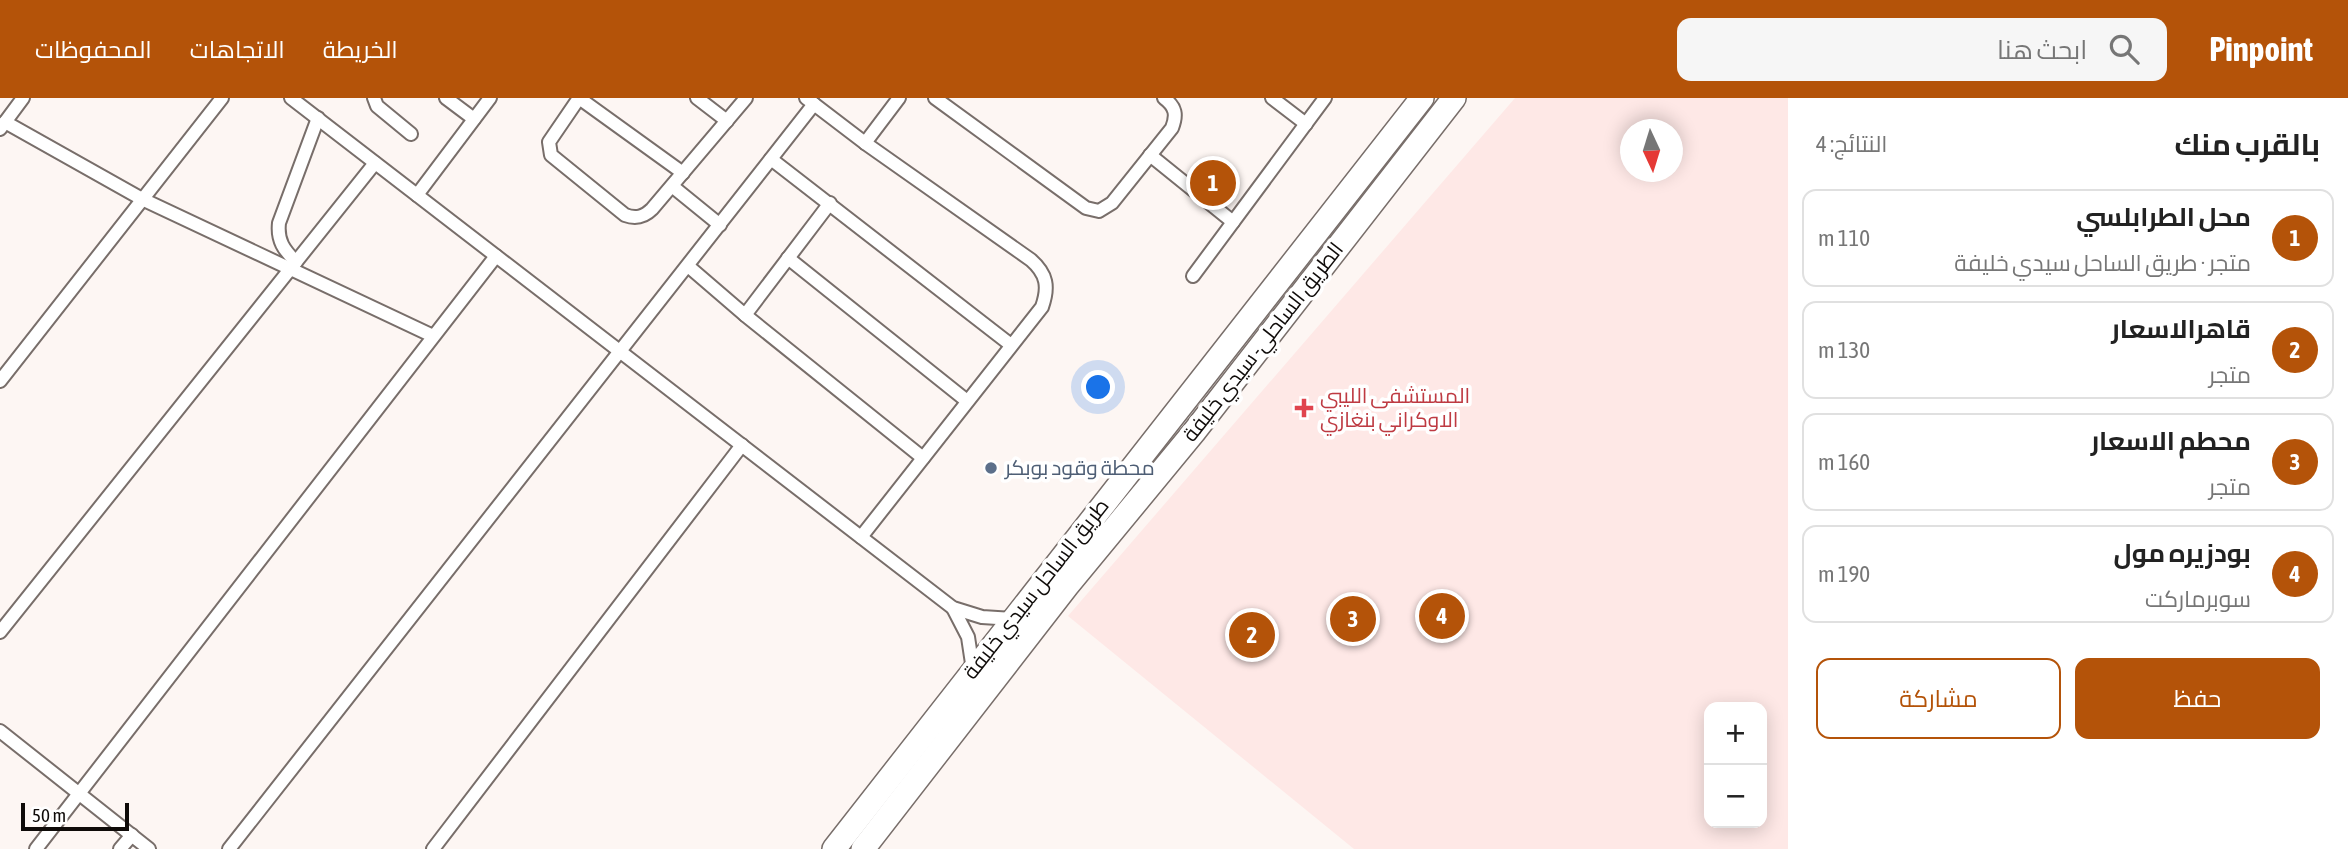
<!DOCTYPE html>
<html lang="ar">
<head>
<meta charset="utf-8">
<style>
  body { margin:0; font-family:"Asap Condensed",Cairo,sans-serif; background:#f6f6f6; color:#222; direction:rtl }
  .controls { position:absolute; right:21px; bottom:21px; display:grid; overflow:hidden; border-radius:14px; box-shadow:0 4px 18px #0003 }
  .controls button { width:63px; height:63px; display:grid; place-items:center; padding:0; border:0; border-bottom:2px solid #e0e0e0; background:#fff; color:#222; font:35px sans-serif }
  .compass { position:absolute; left:1620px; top:21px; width:63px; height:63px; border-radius:50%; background:#fff; box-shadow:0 4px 18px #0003; rotate:176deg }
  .scale { position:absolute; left:21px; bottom:18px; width:108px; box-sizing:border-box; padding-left:7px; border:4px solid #0f0b09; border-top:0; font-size:19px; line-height:24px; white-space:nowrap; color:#0f0b09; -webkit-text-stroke:5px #fff; paint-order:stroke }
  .you { position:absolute; left:1099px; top:290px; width:24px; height:24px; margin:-18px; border:5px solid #fff; border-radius:50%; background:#1a73e8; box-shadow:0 0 0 10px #1a73e833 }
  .badge { display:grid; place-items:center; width:46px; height:46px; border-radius:50%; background:#b45309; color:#fff; font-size:23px; font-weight:700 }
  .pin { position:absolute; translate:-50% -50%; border:4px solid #fff; box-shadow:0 2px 7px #0006 }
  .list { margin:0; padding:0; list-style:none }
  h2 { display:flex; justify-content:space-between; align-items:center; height:91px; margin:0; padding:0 28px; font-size:30px }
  h2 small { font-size:23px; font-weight:400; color:#767676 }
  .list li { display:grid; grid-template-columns:46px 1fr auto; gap:21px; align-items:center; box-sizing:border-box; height:98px; margin:0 14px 14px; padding:0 14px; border:2px solid #e0e0e0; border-radius:14px }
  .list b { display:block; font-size:26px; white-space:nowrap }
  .list p { margin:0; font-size:23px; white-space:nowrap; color:#767676 }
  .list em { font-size:23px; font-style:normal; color:#767676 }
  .actions { display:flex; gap:14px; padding:21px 28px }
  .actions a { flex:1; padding:16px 0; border:2px solid #b45309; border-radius:14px; text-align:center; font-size:24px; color:#b45309 }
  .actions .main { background:#b45309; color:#fff }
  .icon { flex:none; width:38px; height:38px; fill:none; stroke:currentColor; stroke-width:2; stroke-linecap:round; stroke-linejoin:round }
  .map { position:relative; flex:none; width:1788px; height:751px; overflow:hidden; direction:ltr }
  header { display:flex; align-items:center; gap:42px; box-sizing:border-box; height:98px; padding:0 35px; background:#b45309; color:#fff }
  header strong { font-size:33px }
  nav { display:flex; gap:38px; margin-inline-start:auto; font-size:24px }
  .search { width:490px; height:63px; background:#f6f6f6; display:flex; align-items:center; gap:18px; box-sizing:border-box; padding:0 24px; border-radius:14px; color:#767676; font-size:26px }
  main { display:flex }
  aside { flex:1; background:#fff }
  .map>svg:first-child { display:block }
</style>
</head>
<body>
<header>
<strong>Pinpoint</strong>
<div class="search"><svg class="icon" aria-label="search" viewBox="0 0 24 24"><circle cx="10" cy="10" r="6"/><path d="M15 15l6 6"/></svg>ابحث هنا</div>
<nav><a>الخريطة</a><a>الاتجاهات</a><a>المحفوظات</a></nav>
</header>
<main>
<aside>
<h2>بالقرب منك<small>النتائج: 4</small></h2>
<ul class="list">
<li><span class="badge">1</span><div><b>محل الطرابلسي</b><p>متجر · طريق الساحل سيدي خليفة</p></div><em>110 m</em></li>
<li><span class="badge">2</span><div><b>قاهرالاسعار</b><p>متجر</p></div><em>130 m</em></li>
<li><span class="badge">3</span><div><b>محطم الاسعار</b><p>متجر</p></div><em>160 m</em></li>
<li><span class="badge">4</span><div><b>بودزيره مول</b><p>سوبرماركت</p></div><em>190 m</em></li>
</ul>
<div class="actions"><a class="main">حفظ</a><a>مشاركة</a></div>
</aside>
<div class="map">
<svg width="1788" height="751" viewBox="0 0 1788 751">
  <rect width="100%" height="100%" fill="#fdf6f3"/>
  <!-- industrial -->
  <path fill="#fee8e6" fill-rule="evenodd" d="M1515 0H1788V751H1354L1068 518ZM1630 32H1672V74H1630ZM1709 609H1762V725H1709Z"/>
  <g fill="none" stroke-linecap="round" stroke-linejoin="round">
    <defs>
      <g id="street">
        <path d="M291 0 953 510 982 519 1013 521"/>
        <path d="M374 0 377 8 411 36"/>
        <path d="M446 0 474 21"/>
        <path d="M579 0 549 44 551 57 625 117C636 121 644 119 652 111L746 0"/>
        <path d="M579 0 683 75"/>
        <path d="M697 0 727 23"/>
        <path d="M806 0 865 45 1031 162C1047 176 1049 189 1042 209L861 439"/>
        <path d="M935 0 1086 110 1099 113 1112 105 1172 30C1177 17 1176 9 1164 0"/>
        <path d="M1272 0 1306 26"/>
        <path d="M5 24 142 101 433 238"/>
        <path d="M0 31 23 0"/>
        <path d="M865 45 899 0"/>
        <path d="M1150 57 1233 124"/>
        <path d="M771 61 1011 247"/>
        <path d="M672 88 720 127"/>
        <path d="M417 97 490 0"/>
        <path d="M788 160 967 303"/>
        <path d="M296 164C284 152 277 143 279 125L318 20"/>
        <path d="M688 168 745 217 923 360"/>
        <path d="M1193 178 1325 0"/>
        <path d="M745 217 830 105"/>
        <path d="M0 283 222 0"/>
        <path d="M953 510 968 539 973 572"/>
        <path d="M0 534 375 65"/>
        <path d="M0 633 149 751"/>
        <path d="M36 751 496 158"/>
        <path d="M120 751 132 737"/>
        <path d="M229 751 814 6"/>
        <path d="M433 751 742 347"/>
      </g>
      <g id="highway">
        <path d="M834 751 1422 0"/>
        <path d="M863 751 1067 488 1194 334 1454 0"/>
      </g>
    </defs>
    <!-- street casing -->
    <use href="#street" stroke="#786e6a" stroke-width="16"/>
    <!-- highway casing -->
    <use href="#highway" stroke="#786e6a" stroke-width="26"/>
    <!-- street -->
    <use href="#street" stroke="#fff" stroke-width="12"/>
    <!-- highway -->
    <use href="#highway" stroke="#fff" stroke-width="23"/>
  </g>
  <!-- markers -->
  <path fill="#e0444e" stroke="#fff" stroke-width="2.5" d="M1300.5 299.5h7v7h7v7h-7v7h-7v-7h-7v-7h7z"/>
  <circle fill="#5c6f8a" stroke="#fff" stroke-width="2.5" cx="991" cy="370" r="7"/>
  <g text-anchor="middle" stroke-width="7" stroke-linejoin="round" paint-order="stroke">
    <!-- street labels -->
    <g font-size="21" fill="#0f0b09" stroke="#fff">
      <text transform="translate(1263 244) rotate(-52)" y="7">الطريق الساحلي- سيدي خليفة</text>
      <text transform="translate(1036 491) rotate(-52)" y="7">طريق الساحل سيدي خليفة</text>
    </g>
    <!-- health labels -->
    <g font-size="21" fill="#be3a42" stroke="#fff" text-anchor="start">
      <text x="1320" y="305">المستشفى الليبي<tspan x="1320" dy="24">الاوكراني بنغازي</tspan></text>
    </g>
    <!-- service labels -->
    <g font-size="21" fill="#4e5e75" stroke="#fff" text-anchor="start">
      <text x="1005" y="377">محطة وقود بوبكر</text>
    </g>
  </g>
</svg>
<div class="controls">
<button>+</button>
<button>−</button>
</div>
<svg class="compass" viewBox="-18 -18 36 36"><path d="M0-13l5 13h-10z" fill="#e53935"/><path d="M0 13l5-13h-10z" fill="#767676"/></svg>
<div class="scale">50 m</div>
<div class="you"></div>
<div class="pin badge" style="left:1213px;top:85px">1</div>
<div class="pin badge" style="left:1252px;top:537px">2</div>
<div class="pin badge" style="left:1353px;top:521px">3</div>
<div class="pin badge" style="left:1442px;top:518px">4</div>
</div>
</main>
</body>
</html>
